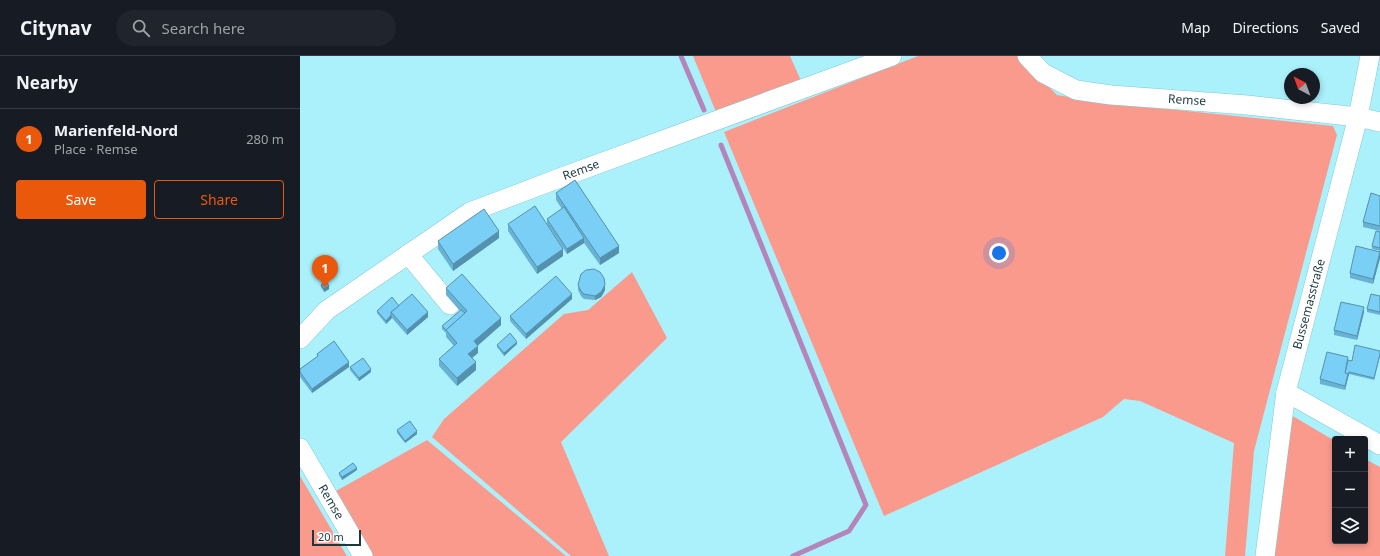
<!DOCTYPE html>
<html lang="en">
<head>
<meta charset="utf-8">
<style>
  body { margin:0; font-family:"Noto Sans",sans-serif; background:#20242c; color:#f1f3f6 }
  .controls { position:absolute; right:12px; bottom:12px; display:grid; overflow:hidden; border-radius:4px; box-shadow:0 2px 6px #0003 }
  .controls button { width:36px; height:36px; display:grid; place-items:center; padding:0; border:0; border-bottom:1px solid #363941; background:#171b24; color:#f1f3f6; font:20px sans-serif }
  .compass { position:absolute; left:984px; top:12px; width:36px; height:36px; border-radius:50%; background:#171b24; box-shadow:0 2px 6px #0003; rotate:319deg }
  .scale { position:absolute; left:12px; bottom:10px; width:49px; box-sizing:border-box; padding-left:4px; border:2px solid #1b383c; border-top:0; font-size:11px; line-height:14px; white-space:nowrap; color:#1b383c; -webkit-text-stroke:3px #fff; paint-order:stroke }
  .you { position:absolute; left:699px; top:197px; width:14px; height:14px; margin:-10px; border:3px solid #fff; border-radius:50%; background:#1a73e8; box-shadow:0 0 0 6px #1a73e833 }
  .badge { display:grid; place-items:center; width:26px; height:26px; border-radius:50%; background:#ea580c; color:#fff; font-size:13px; font-weight:700 }
  .pin { position:absolute; translate:-50% -33px; filter:drop-shadow(0 1px 2px #0008) }
  .pin::after { content:''; position:absolute; top:21px; width:14px; height:12px; background:inherit; clip-path:polygon(0 0,100% 0,50% 100%) }
  .list { margin:0; padding:0; list-style:none }
  h2 { display:flex; justify-content:space-between; align-items:center; height:52px; margin:0; padding:0 16px; font-size:17px }
  h2 small { font-size:13px; font-weight:400; color:#9ea1a6 }
  .list li { display:grid; grid-template-columns:26px 1fr auto; gap:12px; align-items:center; box-sizing:border-box; height:60px; padding:0 16px; border-top:1px solid #363941 }
  .list b { display:block; font-size:15px; white-space:nowrap }
  .list p { margin:0; font-size:13px; white-space:nowrap; color:#9ea1a6 }
  .list em { font-size:13px; font-style:normal; color:#9ea1a6 }
  .actions { display:flex; gap:8px; padding:12px 16px }
  .actions a { flex:1; padding:9px 0; border:1px solid #ea580c; border-radius:4px; text-align:center; font-size:14px; color:#ea580c }
  .actions .main { background:#ea580c; color:#fff }
  .icon { flex:none; width:22px; height:22px; fill:none; stroke:currentColor; stroke-width:2; stroke-linecap:round; stroke-linejoin:round }
  .map { position:relative; flex:none; width:1080px; height:500px; overflow:hidden }
  header { display:flex; align-items:center; gap:24px; box-sizing:border-box; height:56px; padding:0 20px; background:#171b24; border-bottom:1px solid #363941 }
  header strong { font-size:19px }
  nav { display:flex; gap:22px; margin-inline-start:auto; font-size:14px }
  .search { width:280px; height:36px; background:#20242c; display:flex; align-items:center; gap:10px; box-sizing:border-box; padding:0 14px; border-radius:22px; color:#9ea1a6; font-size:15px }
  main { display:flex }
  aside { flex:1; background:#171b24 }
  .map>svg:first-child { display:block }
</style>
</head>
<body>
<header>
<strong>Citynav</strong>
<div class="search"><svg class="icon" aria-label="search" viewBox="0 0 24 24"><circle cx="10" cy="10" r="6"/><path d="M15 15l6 6"/></svg>Search here</div>
<nav><a>Map</a><a>Directions</a><a>Saved</a></nav>
</header>
<main>
<aside>
<h2>Nearby<small></small></h2>
<ul class="list">
<li><span class="badge">1</span><div><b>Marienfeld-Nord</b><p>Place · Remse</p></div><em>280 m</em></li>
</ul>
<div class="actions"><a class="main">Save</a><a>Share</a></div>
</aside>
<div class="map">
<svg width="1080" height="500" viewBox="0 0 1080 500">
  <rect width="100%" height="100%" fill="#abf1fc"/>
  <!-- green -->
  <g fill="#fa9a8d">
    <path d="M393 0H490L502 27 416 56Z"/>
    <path d="M618 0H718L757 39 800 46 1033 70 1037 79 954 395 945 500H925L934 387 840 345 824 343 803 361 584 460 424 76Z"/>
    <path d="M332 216 367 282 261 386 309 500H271L132 381 144 363 264 258 288 254Z"/>
    <path d="M991 359 1035 385V485H1065V403L1080 411V500H973Z"/>
    <path d="M127 384 266 500H73L36 435Z"/>
    <path d="M0 420 47 500H0Z"/>
  </g>
  <g fill="none" stroke-linecap="round" stroke-linejoin="round">
    <!-- stream -->
    <g stroke="#b485bb" stroke-width="5">
      <path d="M381 0 404 54"/>
      <path d="M421 89 566 449 549 475 493 500"/>
    </g>
    <defs>
      <g id="minor">
        <path d="M727 0 743 17 776 34 811 39 947 49 1058 61 1080 66"/>
        <path d="M108 198 150 249"/>
        <path d="M0 283 27 254 170 156 257 123 592 0"/>
        <path d="M986 336 1080 389"/>
        <path d="M0 392 63 500"/>
        <path d="M965 500 986 336 1058 61 1070 0"/>
      </g>
    </defs>
    <!-- minor casing -->
    <use href="#minor" stroke="#83c7d2" stroke-width="20"/>
    <!-- minor -->
    <use href="#minor" stroke="#fff" stroke-width="19"/>
  </g>
  <!-- wall -->
  <g fill="#68b2d4">
    <path d="M256 137 319 197 300 209 284 187 267 198 247 168V163L262 153 256 144Z"/>
    <path d="M1080 140V175L1063 171V166Z"/>
    <path d="M208 168 263 200 237 218 208 175Z"/>
    <path d="M1080 176V195L1072 193V190Z"/>
    <path d="M199 182 153 215 138 193V185Z"/>
    <path d="M1080 196V202L1073 228 1050 222V217Z"/>
    <path d="M21 229 29 233 24 236 21 231Z"/>
    <path d="M278 229 305 234 301 241 295 244 284 243 281 240 278 234Z"/>
    <path d="M146 232 201 269 177 290 178 297 172 302 176 314 157 330 139 310V303L154 290 146 281V277L142 273V270L160 255 146 239Z"/>
    <path d="M1080 240V259L1067 256V253Z"/>
    <path d="M272 243 226 283 210 265V260Z"/>
    <path d="M99 250 128 261 107 279 92 262 86 268 77 257V255Z"/>
    <path d="M1064 256 1057 284 1034 279V274Z"/>
    <path d="M217 288 204 300 197 291V289Z"/>
    <path d="M1080 295 1074 324 1049 318 1045 334 1020 328V323L1048 304 1052 305Z"/>
    <path d="M17 298 49 311 12 337 0 321V313L17 301Z"/>
    <path d="M50 311 71 316 59 325 50 314Z"/>
    <path d="M97 374 117 378 105 387 97 377Z"/>
    <path d="M57 414 42 424 39 419V417Z"/>
  </g>
  <!-- shaded-wall -->
  <g fill="#5591ac">
    <path d="M199 175V182L153 215V208Z"/>
    <path d="M284 182V187L267 198V193Z"/>
    <path d="M319 190V197L300 209V202Z"/>
    <path d="M263 193V200L237 218V211Z"/>
    <path d="M1080 197V202L1073 228V223Z"/>
    <path d="M305 229V234L303 238 301 241 295 244V240Z"/>
    <path d="M29 230V233L24 236V233Z"/>
    <path d="M272 238V243L226 283V278Z"/>
    <path d="M1064 251V256L1057 284V280Z"/>
    <path d="M128 256V261L107 279V274Z"/>
    <path d="M91 259 92 262 86 268V265Z"/>
    <path d="M201 262V269L174 293V285Z"/>
    <path d="M217 286V288L204 300V297Z"/>
    <path d="M178 290V297L168 305V298Z"/>
    <path d="M1080 298V300L1074 324V322Z"/>
    <path d="M49 306V311L12 337V333Z"/>
    <path d="M176 306V314L157 330V322Z"/>
    <path d="M71 313V316L59 325V322Z"/>
    <path d="M1049 316V318L1045 334V330L1048 318Z"/>
    <path d="M117 375V378L105 387V385Z"/>
    <path d="M57 412V414L42 424V421Z"/>
  </g>
  <!-- building -->
  <g fill="#79cff6" stroke="#5591ac">
    <path d="M275 124 319 190 300 202 256 137Z"/>
    <path d="M1071 137 1080 140V170L1063 166Z"/>
    <path d="M235 150 263 193 237 211 208 168Z"/>
    <path d="M264 151 284 182 267 193 247 163Z"/>
    <path d="M184 153 199 175 153 208 138 185Z"/>
    <path d="M1076 175 1080 176V192L1072 190Z"/>
    <path d="M1056 190 1080 196 1073 223 1050 217Z"/>
    <path d="M294 213 300 216 304 222 305 229 301 236 295 240 284 238 281 235 278 229 281 218 286 214Z"/>
    <path d="M162 218 201 262 174 285 178 290 168 298 176 306 157 322 139 303 157 287 146 274 147 273 167 255 146 232Z"/>
    <path d="M256 220 272 238 226 278 210 260Z"/>
    <path d="M26 226 29 230 24 233 21 229Z"/>
    <path d="M112 238 128 256 107 274 91 256Z"/>
    <path d="M1071 238 1080 240V256L1067 253Z"/>
    <path d="M92 241 99 250 91 256V259L86 265 77 255Z"/>
    <path d="M1041 246 1064 251 1057 280 1034 274Z"/>
    <path d="M161 254 165 257 147 273 146 274 142 270Z"/>
    <path d="M210 277 217 286 204 297 197 289Z"/>
    <path d="M34 285 49 306 12 333 0 316V313L18 300 17 298Z"/>
    <path d="M1055 289 1080 295V298L1074 322 1049 316 1048 320V318L1045 317 1048 304 1052 305Z"/>
    <path d="M1027 296 1048 301 1045 317 1048 318 1045 330 1020 323Z"/>
    <path d="M63 302 71 313 59 322 50 311Z"/>
    <path d="M110 365 117 375 105 385 97 374Z"/>
    <path d="M53 407 57 412 42 421 39 417Z"/>
  </g>
  <g text-anchor="middle" stroke-width="4" stroke-linejoin="round" paint-order="stroke">
    <!-- street labels -->
    <g font-size="12" fill="#1b383c" stroke="#fff">
      <text transform="translate(887 44) rotate(4)" y="4">Remse</text>
      <text transform="translate(281 114) rotate(-20)" y="4">Remse</text>
      <text transform="translate(1009 248) rotate(-75)" y="4">Bussemasstraße</text>
      <text transform="translate(31 446) rotate(60)" y="4">Remse</text>
    </g>
  </g>
</svg>
<div class="controls">
<button>+</button>
<button>−</button>
<button><svg class="icon" aria-label="layers" viewBox="0 0 24 24"><path d="M12 4l9 5-9 5-9-5zM3 14l9 5 9-5"/></svg></button>
</div>
<svg class="compass" viewBox="-18 -18 36 36"><path d="M0-13l5 13h-10z" fill="#e53935"/><path d="M0 13l5-13h-10z" fill="#9ea1a6"/></svg>
<div class="scale">20 m</div>
<div class="you"></div>
<div class="pin badge" style="left:25px;top:232px">1</div>
</div>
</main>
</body>
</html>
